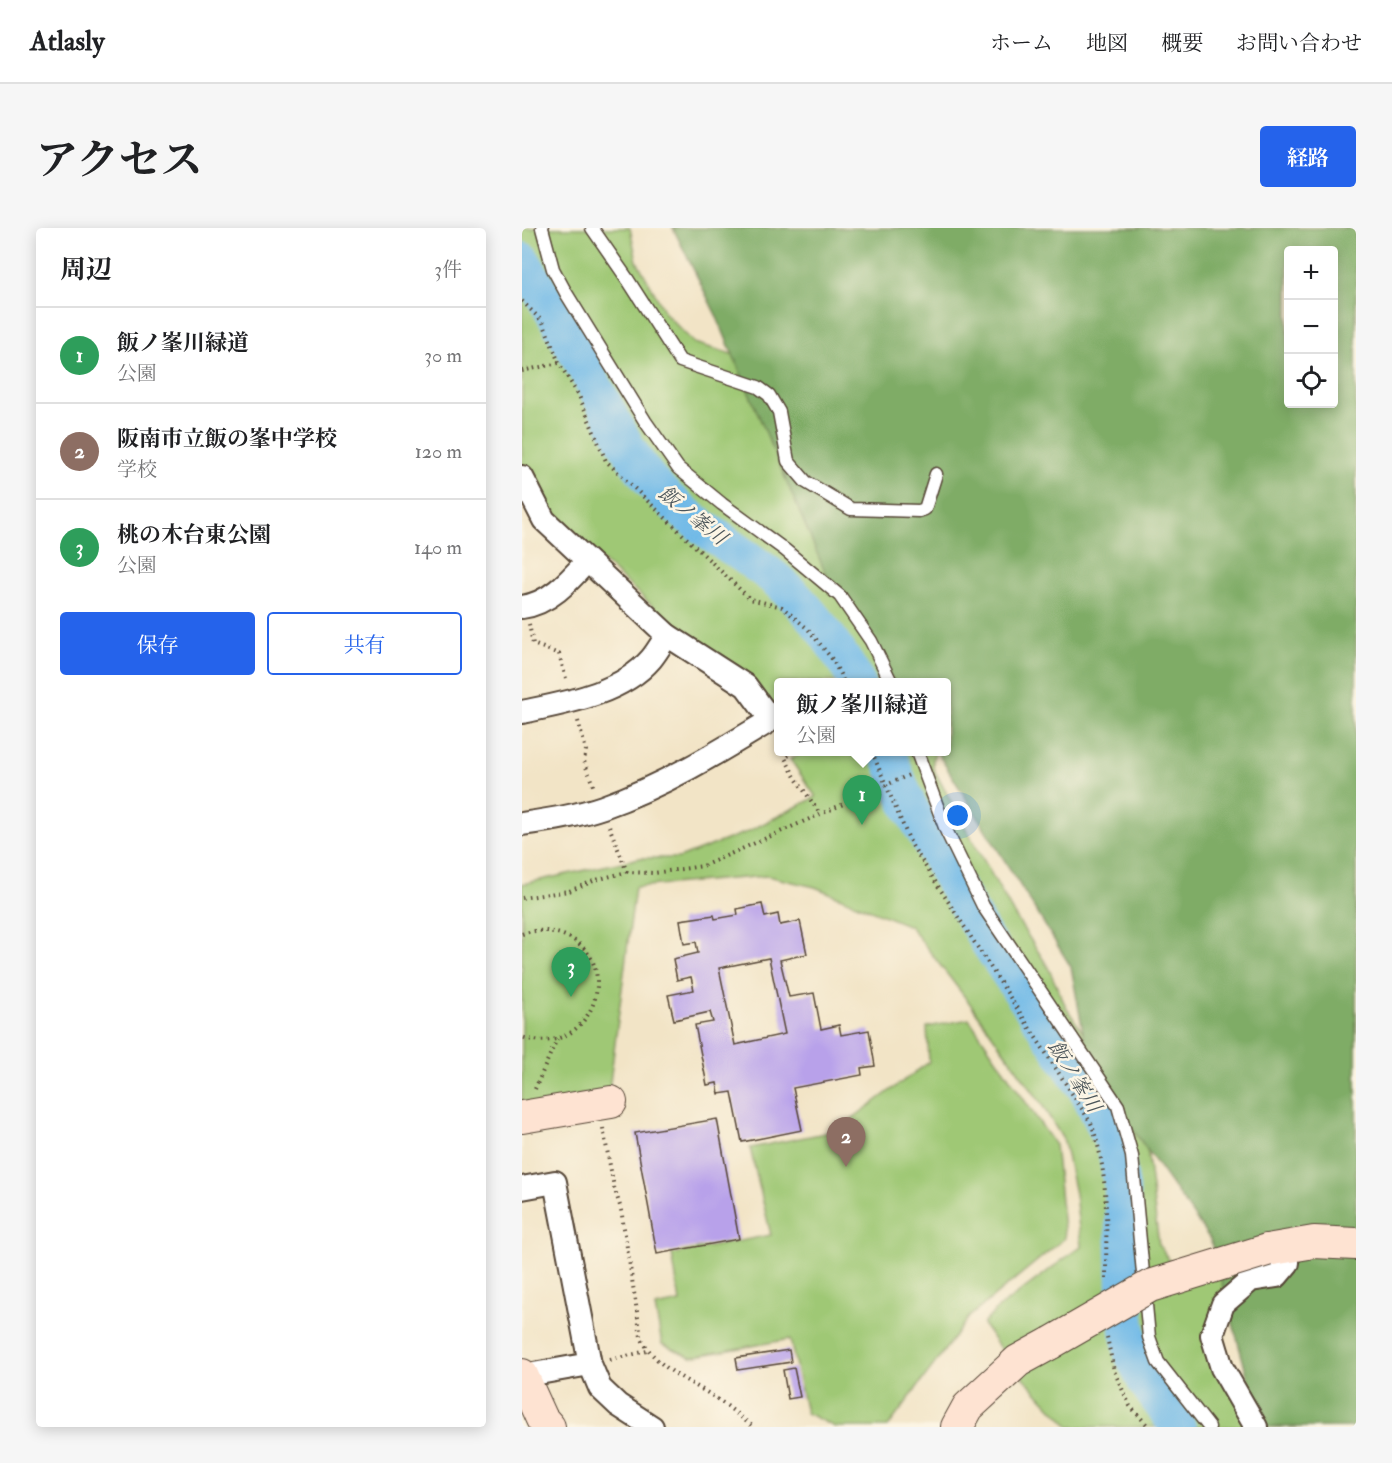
<!DOCTYPE html>
<html lang="ja">
<head>
<meta charset="utf-8">
<style>
  body { margin:0; font-family:"IM FELL Double Pica","Noto Serif JP",serif; background:#f6f6f6; color:#202124 }
  .controls { position:absolute; right:18px; top:18px; display:grid; overflow:hidden; border-radius:6px; box-shadow:0 3px 15px #0003 }
  .controls button { width:54px; height:54px; display:grid; place-items:center; padding:0; border:0; border-bottom:2px solid #e0e0e0; background:#fff; color:#202124; font:30px sans-serif }
  .you { position:absolute; left:436px; top:588px; width:21px; height:21px; margin:-15px; border:4px solid #fff; border-radius:50%; background:#1a73e8; box-shadow:0 0 0 9px #1a73e833 }
  .badge { display:grid; place-items:center; width:39px; height:39px; border-radius:50%; background:#2563eb; color:#fff; font-size:20px; font-weight:700 }
  .pin { position:absolute; translate:-50% -50px; filter:drop-shadow(0 2px 3px #0008) }
  .pin::after { content:''; position:absolute; top:32px; width:21px; height:18px; background:inherit; clip-path:polygon(0 0,100% 0,50% 100%) }
  .popup { position:absolute; left:252px; top:450px; width:177px; height:78px; box-sizing:border-box; display:grid; place-content:center; border-radius:6px; background:#fff; filter:drop-shadow(0 2px 4px #0005); font-size:20px; white-space:nowrap; color:#757577 }
  .popup b { font-size:22px; color:#202124 }
  .popup::after { content:''; position:absolute; left:50%; top:100%; margin-left:-12px; border:12px solid transparent; border-top-color:#fff }
  .list { margin:0; padding:0; list-style:none }
  h2 { display:flex; justify-content:space-between; align-items:center; height:78px; margin:0; padding:0 24px; font-size:26px }
  h2 small { font-size:20px; font-weight:400; color:#757577 }
  .list li { display:grid; grid-template-columns:39px 1fr auto; gap:18px; align-items:center; box-sizing:border-box; height:96px; padding:0 24px; border-top:2px solid #e0e0e0 }
  .list b { display:block; font-size:22px; white-space:nowrap }
  .list p { margin:0; font-size:20px; white-space:nowrap; color:#757577 }
  .list em { font-size:20px; font-style:normal; color:#757577 }
  .actions { display:flex; gap:12px; padding:18px 24px }
  .actions a { flex:1; padding:14px 0; border:2px solid #2563eb; border-radius:6px; text-align:center; font-size:21px; color:#2563eb }
  .actions .main { background:#2563eb; color:#fff }
  .icon { flex:none; width:33px; height:33px; fill:none; stroke:currentColor; stroke-width:2; stroke-linecap:round; stroke-linejoin:round }
  .map { position:relative; flex:none; width:834px; height:1199px; overflow:hidden; border-radius:6px }
  header { display:flex; align-items:center; gap:36px; box-sizing:border-box; height:84px; padding:0 30px; background:#fff; border-bottom:2px solid #e0e0e0 }
  header strong { font-size:28px }
  nav { display:flex; gap:33px; margin-inline-start:auto; font-size:21px }
  .intro { display:flex; align-items:center; justify-content:space-between; box-sizing:border-box; height:144px; padding:0 36px }
  h1 { margin:0; font-size:42px }
  .button { padding:15px 27px; border-radius:6px; background:#2563eb; color:#fff; font-size:21px; font-weight:700 }
  main { display:flex; gap:36px; padding:0 36px }
  aside { flex:1; background:#fff; border-radius:6px; box-shadow:0 3px 15px #0003 }
  .map>svg:first-child { display:block }
</style>
</head>
<body>
<header>
<strong>Atlasly</strong>
<nav><a>ホーム</a><a>地図</a><a>概要</a><a>お問い合わせ</a></nav>
</header>
<div class="intro"><h1>アクセス</h1><a class="button">経路</a></div>
<main>
<aside>
<h2>周辺<small>3件</small></h2>
<ul class="list">
<li><span class="badge" style="background:#2e9e5b">1</span><div><b>飯ノ峯川緑道</b><p>公園</p></div><em>30 m</em></li>
<li><span class="badge" style="background:#8d6e63">2</span><div><b>阪南市立飯の峯中学校</b><p>学校</p></div><em>120 m</em></li>
<li><span class="badge" style="background:#2e9e5b">3</span><div><b>桃の木台東公園</b><p>公園</p></div><em>140 m</em></li>
</ul>
<div class="actions"><a class="main">保存</a><a>共有</a></div>
</aside>
<div class="map">
<svg width="834" height="1199" viewBox="0 0 834 1199">
  <rect width="100%" height="100%" fill="#fcf5e5"/>
  <filter id="ink" filterUnits="userSpaceOnUse"><feTurbulence type="fractalNoise" baseFrequency=".0167" numOctaves="2"/><feDisplacementMap in="SourceGraphic" scale="12" xChannelSelector="R" yChannelSelector="G"/><feConvolveMatrix kernelMatrix="1 2 1 2 8 2 1 2 1" color-interpolation-filters="sRGB"/></filter>
  <filter id="wash" filterUnits="userSpaceOnUse"><feTurbulence type="fractalNoise" baseFrequency=".008" numOctaves="4" result="noise"/><feDisplacementMap in="SourceGraphic" scale="24" xChannelSelector="R" yChannelSelector="G"/><feGaussianBlur stdDeviation="1.35" result="paint"/><feColorMatrix in="noise" values="0 0 0 0 0 0 0 0 0 0 0 0 0 0 0 0 0 1.4 0 .05"/><feComposite in="paint" operator="in"/></filter>
  <g filter="url(#wash)">
    <rect width="100%" height="100%" fill="#f2e4c6"/>
    <!-- green -->
    <g fill="#9fc874" stroke="#6d7949" stroke-width="1.5">
      <path d="M0 0H108L115 33 144 86 172 115 244 136 424 454H256V484L164 408 29 287 0 234Z"/>
      <path d="M281 524H414L411 530V540L438 590 493 688 525 737 545 781 590 847 625 920 637 1017 647 1032 661 1044 722 1047 712 1082 706 1095 702 1110 704 1125 741 1199H548C516 1167 486 1134 461 1096L474 1082 559 1018 553 966 542 913 519 875 449 777 388 698 293 659 245 648 113 659 87 862 0 879V656L118 630H157L225 604 294 569 268 531Z"/>
      <path d="M447 791 533 917 543 1010 447 1089 366 1199H313L284 1185 268 1111 169 1129 140 1116 133 1079 158 1074 150 1026 249 1007 228 920 313 903 407 834 405 799Z"/>
    </g>
    <!-- forest -->
    <path fill="#7fac66" stroke="#5d6b42" stroke-width="1.5" fill-rule="evenodd" d="M151 0H834V1199H739L688 1011 568 841 549 739 415 524H424V454H372L303 344 194 87ZM766 22H812V176H766Z"/>
    <g fill="none" stroke-linecap="round" stroke-linejoin="round">
      <!-- river -->
      <g stroke="#6fb9e7" stroke-width="36">
        <path d="M0 32C25 74 50 116 73 159 92 193 110 235 138 263 171 296 213 320 250 348 286 377 312 415 335 454"/>
        <path d="M365 524 385 574 465 713 567 866 593 919 600 960 604 1091 610 1126 623 1153 656 1199"/>
      </g>
    </g>
    <g id="blocks">
      <!-- building -->
      <g fill="#b8a1ea" fill-rule="evenodd">
        <path d="M240 676 243 689 256 686 258 697 278 693 285 726 258 732 267 769 292 765 299 801 317 797 319 807 347 802 353 838 339 840 340 847 271 860 280 902 220 914 210 864 197 866 195 855 185 857 173 797 191 794 188 784 152 792 146 767 172 762 169 749 155 752 151 731 176 725 174 714 162 716 158 692 192 687 193 691 216 687 215 681ZM247 730 263 806 213 817 197 740Z"/>
        <path d="M195 891 217 1011 135 1026 113 905Z"/>
        <path d="M267 1122 269 1134 216 1142 214 1130Z"/>
        <path d="M272 1140 278 1169 266 1171 261 1142Z"/>
      </g>
    </g>
  </g>
  <g filter="url(#ink)">
    <use href="#blocks" fill-opacity="0" stroke="#564637" stroke-width="1.5"/>
    <g fill="none" stroke-linecap="round" stroke-linejoin="round">
      <defs>
        <g id="lane">
          <path d="M20 0 31 41 44 65 123 193 156 240 200 276 263 322 318 368 349 413 369 454"/>
          <path d="M70 0 106 52 158 133 236 159 247 167 257 184 266 233 284 254 329 281 397 283 403 281 414 246"/>
          <path d="M395 524 424 602 461 678 596 878 610 928 627 1109 636 1134 687 1199"/>
        </g>
        <g id="street">
          <path d="M0 249 22 292 145 407 224 458 249 492C195 525 141 558 81 579 55 588 27 592 0 596"/>
          <path d="M0 379C28 375 47 353 65 333"/>
          <path d="M0 484C43 475 99 466 129 431 135 424 140 415 145 407"/>
          <path d="M0 960 33 954 68 1136 78 1160 96 1177 130 1199"/>
          <path d="M0 1148 68 1136"/>
          <path d="M734 1199 700 1140 690 1107 701 1076 729 1052 755 1048 766 1035V1018"/>
        </g>
        <g id="secondary">
          <path d="M0 889 89 874"/>
          <path d="M745 1022 792 1014 834 1016"/>
          <path d="M0 1147 20 1191 27 1199"/>
          <path d="M435 1199 446 1179 496 1133 529 1115"/>
        </g>
      </defs>
      <!-- lane casing -->
      <use href="#lane" stroke="#564637" stroke-width="15"/>
      <!-- street casing -->
      <use href="#street" stroke="#564637" stroke-width="26"/>
      <!-- secondary casing -->
      <use href="#secondary" stroke="#564637" stroke-width="34"/>
      <!-- path -->
      <g stroke="#564637" stroke-width="4" stroke-dasharray="1.5 4.5" stroke-linecap="butt">
        <path d="M0 73 21 94 37 135 57 168 84 233 228 371 260 379 286 401 310 431 322 454"/>
        <path d="M0 143 37 135"/>
        <path d="M7 396 11 416 37 426 45 454"/>
        <path d="M56 493 64 522 62 533 72 560"/>
        <path d="M272 524 263 530 273 549 298 586"/>
        <path d="M350 524 389 616 569 895C588 945 584 1001 584 1054"/>
        <path d="M87 598 105 644"/>
        <path d="M0 670 47 663 74 652 105 644 132 645 181 638 387 547"/>
        <path d="M0 706C14 701 27 702 41 707 106 731 70 833 0 809"/>
        <path d="M13 861 35 811"/>
        <path d="M81 900 92 959 99 981 119 1109C134 1142 170 1153 198 1173 210 1181 220 1191 232 1199"/>
        <path d="M585 1109 592 1143 608 1178 627 1199"/>
        <path d="M88 1132 125 1123"/>
      </g>
      <!-- lane -->
      <use href="#lane" stroke="#fff" stroke-width="12"/>
      <!-- street -->
      <use href="#street" stroke="#fff" stroke-width="22"/>
      <!-- secondary -->
      <use href="#secondary" stroke="#fee3d2" stroke-width="32"/>
      <defs>
        <path id="secondary-bridge" d="M529 1115 628 1058 745 1022"/>
      </defs>
      <!-- secondary-bridge casing -->
      <use href="#secondary-bridge" stroke="#564637" stroke-width="34" stroke-linecap="butt"/>
      <!-- secondary-bridge -->
      <use href="#secondary-bridge" stroke="#fee3d2" stroke-width="32"/>
    </g>
  </g>
  <g text-anchor="middle" stroke-width="5" stroke-linejoin="round" paint-order="stroke">
    <!-- water labels -->
    <g font-size="20" font-style="italic" fill="#4b555a" stroke="#fcf5e5">
      <text transform="translate(171 287) rotate(39)" y="7">飯ノ峯川</text>
      <text transform="translate(553 848) rotate(58)" y="7">飯ノ峯川</text>
    </g>
  </g>
</svg>
<div class="controls">
<button>+</button>
<button>−</button>
<button><svg class="icon" aria-label="locate" viewBox="0 0 24 24"><circle cx="12" cy="12" r="6"/><path d="M12 2v4M12 18v4M2 12h4M18 12h4"/></svg></button>
</div>
<div class="you"></div>
<div class="pin badge" style="left:340px;top:597px;background:#2e9e5b">1</div>
<div class="popup"><b>飯ノ峯川緑道</b>公園</div>
<div class="pin badge" style="left:324px;top:939px;background:#8d6e63">2</div>
<div class="pin badge" style="left:49px;top:769px;background:#2e9e5b">3</div>
</div>
</main>
</body>
</html>
